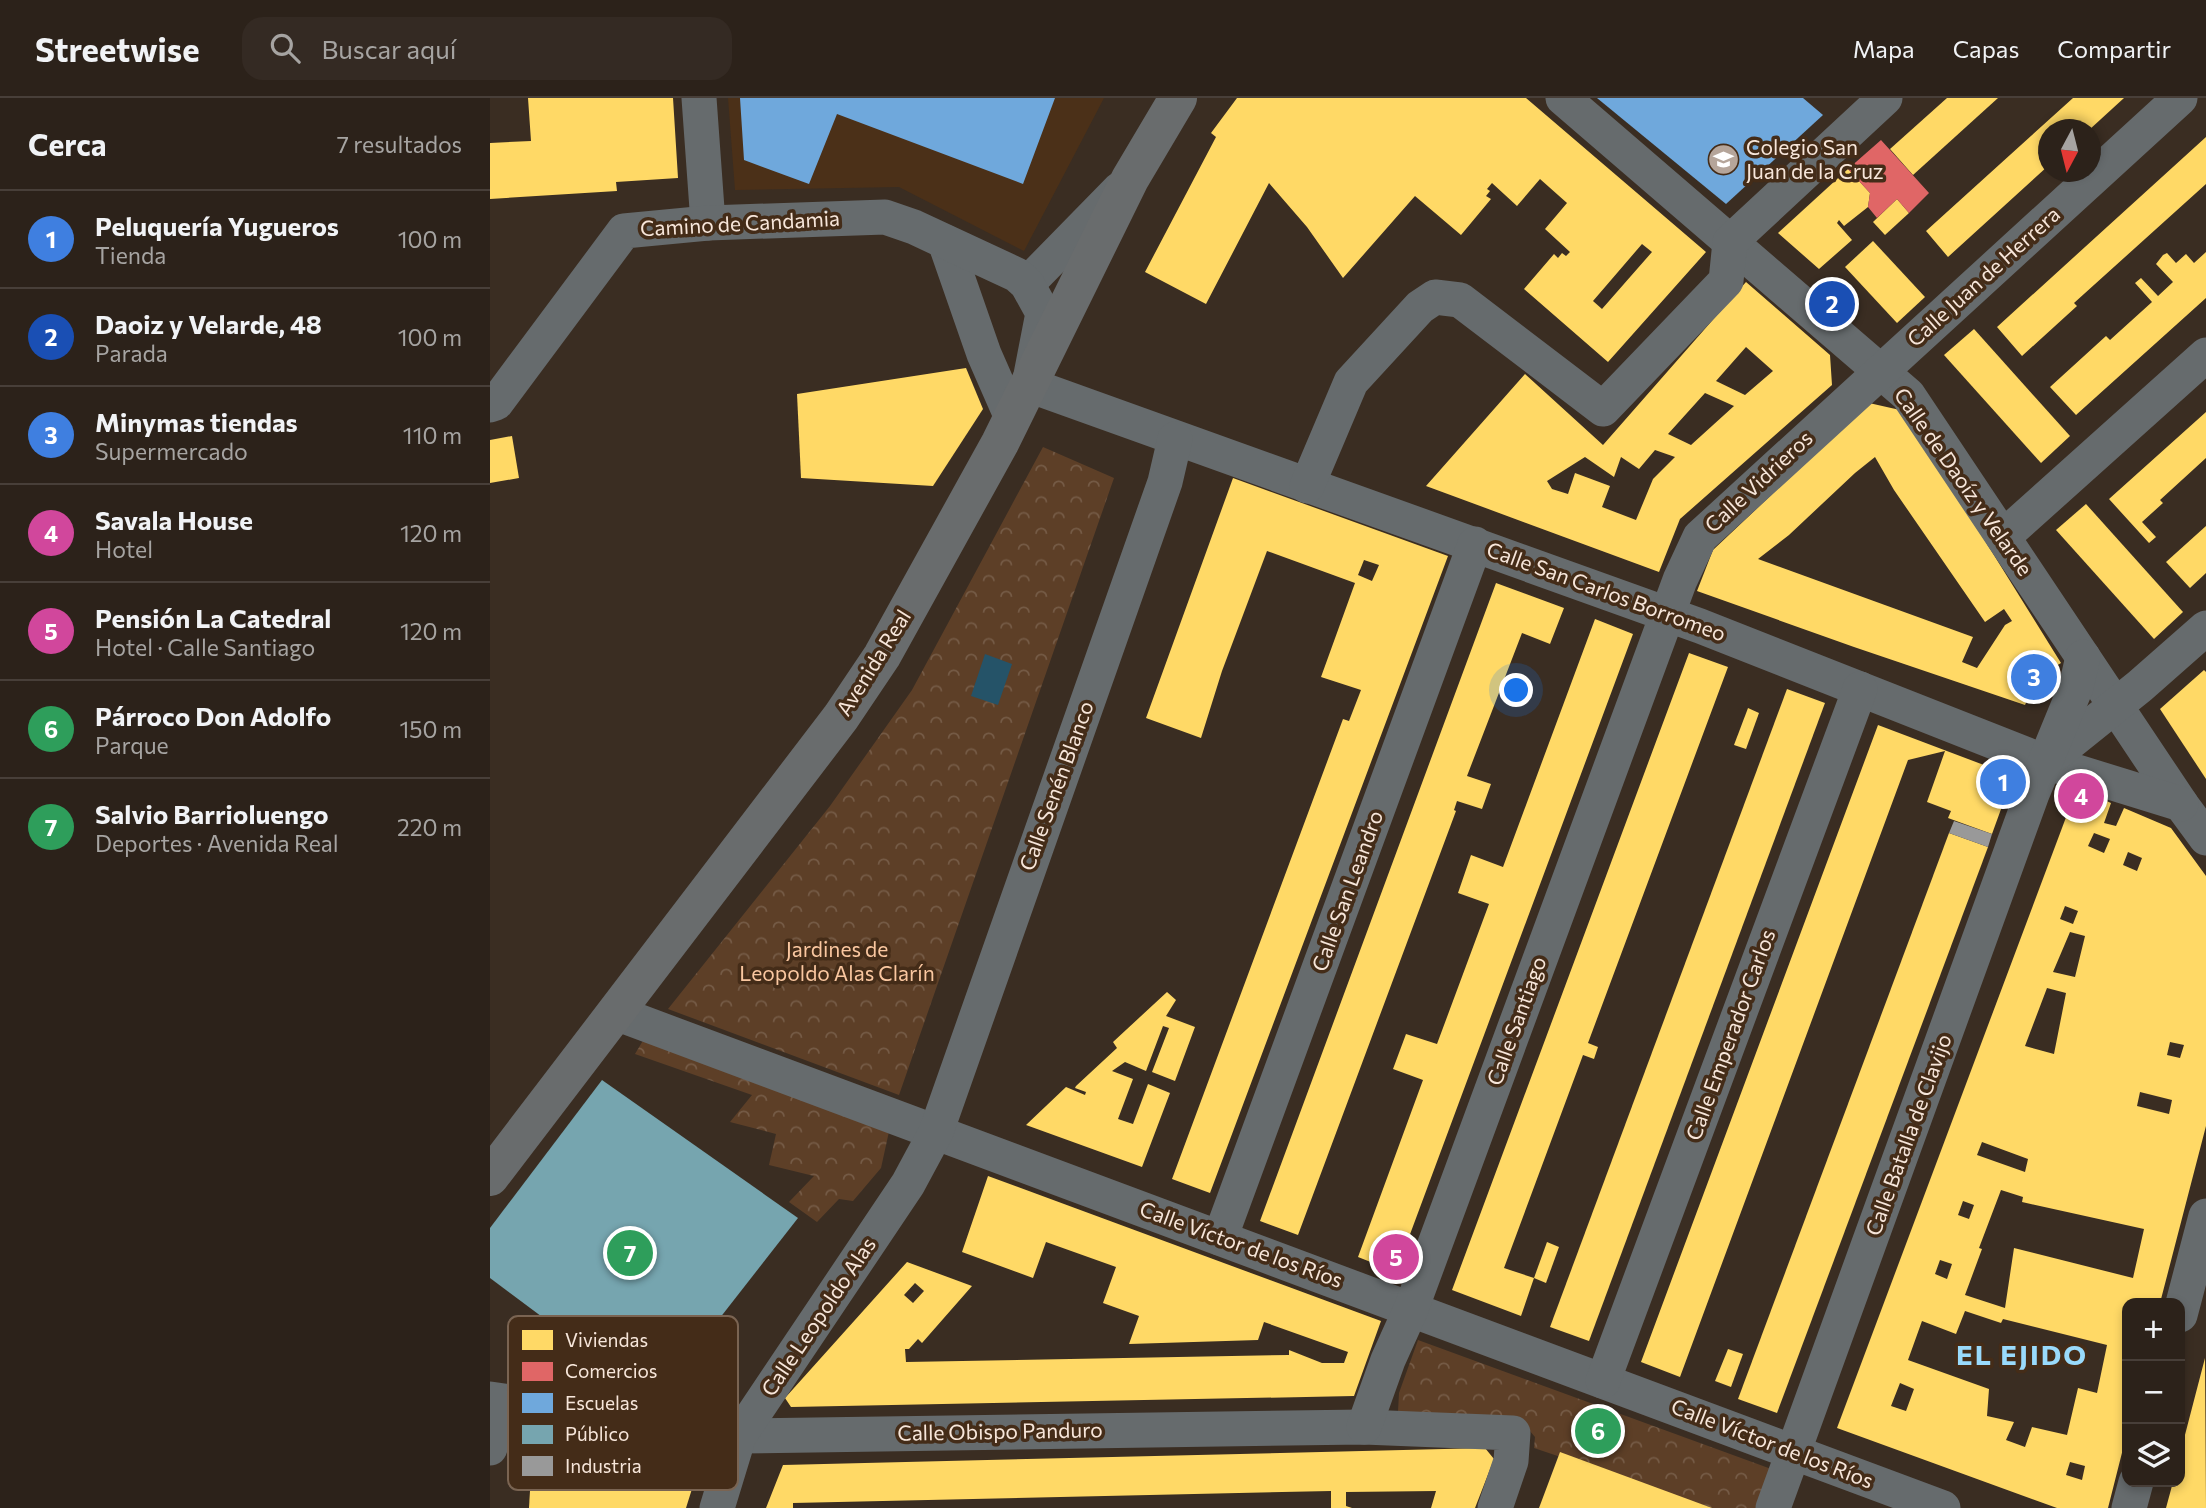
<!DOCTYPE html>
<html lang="es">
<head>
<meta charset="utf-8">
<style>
  body { margin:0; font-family:Commissioner,sans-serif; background:#342a23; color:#f1f3f6 }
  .controls { position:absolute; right:21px; bottom:21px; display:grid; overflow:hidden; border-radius:14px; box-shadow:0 4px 10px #0003 }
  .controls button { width:63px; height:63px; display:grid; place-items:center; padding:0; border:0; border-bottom:2px solid #483f39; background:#2c221a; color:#f1f3f6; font:35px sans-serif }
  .compass { position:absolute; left:1548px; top:21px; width:63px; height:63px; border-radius:50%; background:#2c221a; box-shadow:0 4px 10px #0003; rotate:187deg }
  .you { position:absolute; left:1027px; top:593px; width:24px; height:24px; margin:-18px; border:5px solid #fff; border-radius:50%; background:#1a73e8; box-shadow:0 0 0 10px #1a73e833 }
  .badge { display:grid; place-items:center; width:46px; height:46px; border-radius:50%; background:#b45309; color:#fff; font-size:23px; font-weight:700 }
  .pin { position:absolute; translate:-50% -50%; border:4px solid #fff; box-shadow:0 2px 7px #0006 }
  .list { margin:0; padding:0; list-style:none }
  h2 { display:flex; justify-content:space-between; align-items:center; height:91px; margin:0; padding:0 28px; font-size:30px }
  h2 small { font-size:23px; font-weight:400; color:#a6a4a2 }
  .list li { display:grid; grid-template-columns:46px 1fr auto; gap:21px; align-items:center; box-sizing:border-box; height:98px; padding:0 28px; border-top:2px solid #483f39 }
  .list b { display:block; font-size:26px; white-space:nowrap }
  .list p { margin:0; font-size:23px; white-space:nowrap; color:#a6a4a2 }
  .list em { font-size:23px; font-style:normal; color:#a6a4a2 }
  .icon { flex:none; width:38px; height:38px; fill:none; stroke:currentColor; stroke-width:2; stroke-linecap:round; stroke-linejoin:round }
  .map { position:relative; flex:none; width:1716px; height:1410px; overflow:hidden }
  header { display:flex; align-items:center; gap:42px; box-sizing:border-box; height:98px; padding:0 35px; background:#2c221a; border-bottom:2px solid #483f39 }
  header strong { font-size:33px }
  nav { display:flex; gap:38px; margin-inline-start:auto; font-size:24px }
  .search { width:490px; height:63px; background:#342a23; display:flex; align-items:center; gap:18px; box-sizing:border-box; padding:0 24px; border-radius:21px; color:#a6a4a2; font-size:26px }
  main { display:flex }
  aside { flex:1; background:#2c221a }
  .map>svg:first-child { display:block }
</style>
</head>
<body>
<header>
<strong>Streetwise</strong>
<div class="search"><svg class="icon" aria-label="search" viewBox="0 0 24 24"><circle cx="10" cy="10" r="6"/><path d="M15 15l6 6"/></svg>Buscar aquí</div>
<nav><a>Mapa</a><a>Capas</a><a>Compartir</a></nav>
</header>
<main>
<aside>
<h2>Cerca<small>7 resultados</small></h2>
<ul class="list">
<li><span class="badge" style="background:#3f7fe0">1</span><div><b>Peluquería Yugueros</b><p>Tienda</p></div><em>100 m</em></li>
<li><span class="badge" style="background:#1a4fb4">2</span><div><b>Daoiz y Velarde, 48</b><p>Parada</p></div><em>100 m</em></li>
<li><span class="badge" style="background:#3f7fe0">3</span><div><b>Minymas tiendas</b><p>Supermercado</p></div><em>110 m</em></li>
<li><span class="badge" style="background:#d1479c">4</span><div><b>Savala House</b><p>Hotel</p></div><em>120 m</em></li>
<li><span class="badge" style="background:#d1479c">5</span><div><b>Pensión La Catedral</b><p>Hotel · Calle Santiago</p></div><em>120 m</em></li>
<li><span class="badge" style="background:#2e9e5b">6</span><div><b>Párroco Don Adolfo</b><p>Parque</p></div><em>150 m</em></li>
<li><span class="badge" style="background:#2e9e5b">7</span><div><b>Salvio Barrioluengo</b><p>Deportes · Avenida Real</p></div><em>220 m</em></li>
</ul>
</aside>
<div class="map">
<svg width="1716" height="1410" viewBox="0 0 1716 1410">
  <defs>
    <pattern id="park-crowns" width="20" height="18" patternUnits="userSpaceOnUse" patternTransform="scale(1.75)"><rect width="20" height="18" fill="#5d3f27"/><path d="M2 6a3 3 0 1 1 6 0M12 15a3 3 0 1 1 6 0" fill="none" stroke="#755b46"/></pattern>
  </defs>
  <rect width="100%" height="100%" fill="#3a2d22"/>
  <!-- built -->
  <path fill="#4b3018" d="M238 0H614L534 153 409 89 245 92Z"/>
  <!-- park -->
  <g fill="url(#park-crowns)">
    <path d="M553 349 624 380 409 997 178 911 340 708 422 592Z"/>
    <path d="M170 914 405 1006 391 1070 363 1103 349 1101 327 1124 299 1104 324 1078 279 1067 286 1036 240 1024 262 997 145 956Z"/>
    <path d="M928 1242 1284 1372 1269 1410H1222L1044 1350 1045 1339 1034 1326 908 1314 909 1295Z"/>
  </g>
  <!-- water -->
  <path fill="#255368" d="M495 556 522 566 508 607 481 598Z"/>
  <!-- homes -->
  <g fill="#ffd966" fill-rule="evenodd">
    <path d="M38 0H183L188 80 126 84 127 93 0 101V45L41 43Z"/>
    <path d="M747 0H1036L1216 154 1118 264 1034 191 1064 156 1068 160 1072 155 1076 158 1080 154 1055 131 1077 105 1050 81 1027 108 1002 85 997 91 1000 93 996 98 1001 101 971 137 925 98 853 180 817 129 779 85 716 206 655 174 726 39 721 35ZM1152 146 1162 154 1112 211 1103 203Z"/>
    <path d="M1457 0H1508L1423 77 1400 51Z"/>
    <path d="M1583 0H1634L1599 32H1558V68L1458 159 1436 133Z"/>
    <path d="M1716 39V86L1584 205 1587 208 1532 258 1507 229Z"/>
    <path d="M1358 71 1380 95 1378 109 1354 128 1349 122 1347 125 1362 142 1329 171 1288 135Z"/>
    <path d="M1407 101 1419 115 1395 137 1383 124Z"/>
    <path d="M1383 143 1435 199 1407 225 1355 169Z"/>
    <path d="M1716 154V200L1586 317 1560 289 1616 238 1620 242 1662 204 1645 185 1651 180 1668 198 1683 184 1666 166 1673 157 1677 155 1686 165 1696 156 1704 165Z"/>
    <path d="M1256 184 1340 257 1342 287 1190 421 1169 474 936 388 1035 276 1113 347ZM1256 249 1283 273 1255 297 1226 283ZM1215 295 1244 308 1201 347 1178 336ZM1165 352 1185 359 1163 381 1146 422 1112 409 1120 388 1085 375 1078 396 1062 391 1057 383 1095 359 1124 379 1131 359 1149 371Z"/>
    <path d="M1484 231 1580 338 1551 365 1454 257Z"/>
    <path d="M476 270 493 311 443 388 311 380 307 296Z"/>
    <path d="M1379 305 1410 312 1446 364 1571 565 1548 579 1535 607 1364 549 1207 493 1223 452ZM1385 359 1404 392 1495 524 1514 511 1522 523 1515 527 1487 570 1472 564 1483 539 1268 461 1299 437 1365 375Z"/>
    <path d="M1716 314V360L1670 402 1673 405 1652 424 1666 439 1659 445 1619 401Z"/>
    <path d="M22 338 29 380 0 385V342Z"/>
    <path d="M743 380 958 458 720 1095 682 1081 853 621 859 623 871 592 831 579 865 485 777 453 732 573 711 640 656 620ZM874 462 889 467 882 483 868 477Z"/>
    <path d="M1596 406 1693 514 1664 541 1566 432Z"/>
    <path d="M1716 428V475L1700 490 1676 464Z"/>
    <path d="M1006 485 1074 510 1060 546 1032 535 977 678 1001 686 992 711 967 703 964 712 966 713 808 1137 770 1123Z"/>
    <path d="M1105 521 1143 536 906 1174 868 1159 933 982 903 971 916 936 947 946 999 806 968 795 981 757 1013 769Z"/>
    <path d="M1199 555 1238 569 1098 945 1108 949 1104 961 1093 957 1014 1170 1044 1180 1031 1218 962 1192Z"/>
    <path d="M1714 572 1716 574V681L1670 611Z"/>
    <path d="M1297 591 1335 605 1099 1243 1060 1229Z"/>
    <path d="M1258 610 1269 615 1256 651 1244 647Z"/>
    <path d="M1388 627 1523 678 1502 736 1458 720 1461 713 1437 704 1455 653 1418 662 1190 1279 1151 1264Z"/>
    <path d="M1587 690 1621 705 1614 725 1626 728 1634 710 1681 730 1716 778V1028L1670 1205H1637V1335L1618 1410H1567L1347 1330ZM1604 735 1620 741 1614 755 1598 748ZM1638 754 1652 760 1647 773 1633 767ZM1575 808 1588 813 1583 826 1570 821ZM1580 834 1595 838 1585 879 1563 874ZM1557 890 1576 895 1564 956 1535 948ZM1680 944 1694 947 1690 960 1677 957ZM1650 994 1682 1002 1679 1016 1647 1008ZM1492 1044 1538 1061 1535 1074 1487 1057ZM1511 1092 1533 1099 1532 1104 1654 1131 1643 1180 1524 1150 1515 1210 1475 1197 1492 1151 1489 1150ZM1473 1103 1484 1107 1479 1121 1468 1117ZM1450 1162 1462 1166 1457 1181 1445 1176ZM1475 1213 1511 1225 1513 1221 1617 1247 1607 1295 1588 1290 1577 1337 1542 1329 1535 1349 1516 1342 1524 1324 1497 1318 1499 1291 1418 1262 1432 1223 1466 1236ZM1410 1285 1424 1291 1416 1313 1401 1308ZM1580 1364 1595 1368 1592 1382 1576 1377Z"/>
    <path d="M1459 735 1498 749 1287 1315 1248 1301Z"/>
    <path d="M677 894 686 902 676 918 705 929 685 983 662 974 679 930 673 928 656 973 635 964 622 973 643 981 628 1021 643 1026 658 986 680 995 652 1069 536 1027 576 989 595 997 596 994 585 990 586 988 627 950 623 944Z"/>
    <path d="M498 1078 891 1223 864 1298 301 1309 295 1300 417 1164 482 1188 432 1245 428 1241 419 1251H415L416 1264 799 1257V1252L832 1265H854L858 1254 774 1224 768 1242 639 1246 649 1218 613 1205 626 1169 556 1144 543 1180 472 1154ZM425 1185 434 1193 423 1205 414 1197Z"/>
    <path d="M1057 1144 1069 1149 1056 1185 1044 1180Z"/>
    <path d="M1238 1251 1253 1256 1241 1289 1225 1283Z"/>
    <path d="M1715 1260 1716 1410H1676L1683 1384H1690V1356Z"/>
    <path d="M43 1340 207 1375 196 1410H39Z"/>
    <path d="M995 1350 1004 1361 985 1410H941L946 1393 856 1394V1408L862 1410H841V1393L303 1405V1410H276L293 1367Z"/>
    <path d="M1070 1354 1222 1410H1049Z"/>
  </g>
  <!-- shops -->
  <path fill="#e06666" d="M1391 42 1439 95 1419 115 1407 101 1387 120 1378 109 1380 95 1358 71Z"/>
  <!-- schools -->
  <g fill="#6fa8dc">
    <path d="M250 0H565L533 86 347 16 319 86 254 62Z"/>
    <path d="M1107 0H1313L1333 17 1236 106Z"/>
  </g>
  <!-- public -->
  <path fill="#76a5af" d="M112 982 308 1120 165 1303 0 1180V1130Z"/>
  <!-- industry -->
  <path fill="#999" d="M1464 723 1502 736 1498 749 1459 735Z"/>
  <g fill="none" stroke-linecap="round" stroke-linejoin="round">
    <!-- street -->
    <g stroke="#666b6d" stroke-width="35">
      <path d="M209 0 218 125"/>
      <path d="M1073 0 1418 297 1691 706 1716 740"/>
      <path d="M455 144 494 256 522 320"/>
      <path d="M537 186 630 91"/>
      <path d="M0 307 6 305 134 133 218 125 395 119 424 129 527 177 537 186 553 215 539 287 1210 528 1555 664 1691 706"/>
      <path d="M817 388 861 284 930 209 945 199 970 202 1113 311 1236 183 1240 144 1395 0"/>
      <path d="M1513 439 1716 257"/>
      <path d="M1558 662 1650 588 1716 530"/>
      <path d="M126 915 1453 1410"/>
      <path d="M730 1140 985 446"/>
      <path d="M1690 1217 1716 1118"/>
      <path d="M1113 1283 1370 591"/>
      <path d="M0 1301 249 1338 874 1329 1023 1335 1021 1363 1005 1410"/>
      <path d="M874 1329 898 1262 921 1211 1190 482 1210 439 1690 0"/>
      <path d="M0 1350 2 1302"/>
      <path d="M227 1410 249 1338 418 1086 446 1034 675 384 685 341"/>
      <path d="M1283 1410 1542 696 1586 589 1593 559"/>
      <path d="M1639 1410 1646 1384"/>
    </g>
    <!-- secondary -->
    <path stroke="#696c6d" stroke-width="38" d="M0 1079 351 619 392 558 510 345 640 81 688 0"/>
  </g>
  <!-- icons -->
  <defs>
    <symbol id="school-disc" viewBox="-11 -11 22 22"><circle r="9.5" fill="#b5a59a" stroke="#442c18"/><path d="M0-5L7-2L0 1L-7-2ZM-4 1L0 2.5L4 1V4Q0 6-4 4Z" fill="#fff"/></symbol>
  </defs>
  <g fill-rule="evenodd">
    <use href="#school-disc" x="1216" y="44" width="35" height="35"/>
  </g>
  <g text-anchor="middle" stroke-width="7" stroke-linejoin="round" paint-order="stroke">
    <!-- poi labels -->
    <g font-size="21" fill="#f7e6da" stroke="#442c18" text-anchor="start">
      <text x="1256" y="57">Colegio San<tspan x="1256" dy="24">Juan de la Cruz</tspan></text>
    </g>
    <!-- street labels -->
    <g font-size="21" fill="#f7e6da" stroke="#442c18">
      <text transform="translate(250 126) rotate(-3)" y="7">Camino de Candamia</text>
      <text transform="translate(1494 179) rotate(-42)" y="7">Calle Juan de Herrera</text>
      <text transform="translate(1269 384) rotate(-43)" y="7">Calle Vidrieros</text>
      <text transform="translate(1473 384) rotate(55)" y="7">Calle de Daoíz y Velarde</text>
      <text transform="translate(1116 494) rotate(20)" y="7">Calle San Carlos Borromeo</text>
      <text transform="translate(384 565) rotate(-58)" y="7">Avenida Real</text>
      <text transform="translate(567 688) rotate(-70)" y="7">Calle Senén Blanco</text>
      <text transform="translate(858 793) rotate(-70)" y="7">Calle San Leandro</text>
      <text transform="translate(1027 923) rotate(-70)" y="7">Calle Santiago</text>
      <text transform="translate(1241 937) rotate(-70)" y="7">Calle Emperador Carlos</text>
      <text transform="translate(1419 1037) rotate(-70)" y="7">Calle Batalla de Clavijo</text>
      <text transform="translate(751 1147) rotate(20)" y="7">Calle Víctor de los Ríos</text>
      <text transform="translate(329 1219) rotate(-56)" y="7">Calle Leopoldo Alas</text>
      <text transform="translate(510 1334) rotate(-1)" y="7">Calle Obispo Panduro</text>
      <text transform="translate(1282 1346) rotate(21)" y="7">Calle Víctor de los Ríos</text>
    </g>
    <!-- park labels -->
    <g font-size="21" fill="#fac7a0" stroke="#442c18">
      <text x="347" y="859">Jardines de<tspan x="347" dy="24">Leopoldo Alas Clarín</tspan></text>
    </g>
    <!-- district labels -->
    <g font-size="28" font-weight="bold" letter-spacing="2" fill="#99dafb" stroke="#442c18">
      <text x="1532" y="1267">EL EJIDO</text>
    </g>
  </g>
  <!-- legend -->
  <rect x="18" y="1218" width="230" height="174" rx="10" fill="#442c18" stroke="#7a6452" stroke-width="2"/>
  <rect x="32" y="1232" width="31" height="20" fill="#ffd966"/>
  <rect x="32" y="1264" width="31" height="19" fill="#e06666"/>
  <rect x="32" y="1295" width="31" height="20" fill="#6fa8dc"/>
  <rect x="32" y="1327" width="31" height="19" fill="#76a5af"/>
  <rect x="32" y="1358" width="31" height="20" fill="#999"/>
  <g font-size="19" fill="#f7e6da">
    <text x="75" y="1249">Viviendas</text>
    <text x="75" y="1280">Comercios</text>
    <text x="75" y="1312">Escuelas</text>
    <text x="75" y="1343">Público</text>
    <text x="75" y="1375">Industria</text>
  </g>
</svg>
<div class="controls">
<button>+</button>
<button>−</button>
<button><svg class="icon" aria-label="layers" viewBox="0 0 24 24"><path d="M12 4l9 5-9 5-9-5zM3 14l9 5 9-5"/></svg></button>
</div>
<svg class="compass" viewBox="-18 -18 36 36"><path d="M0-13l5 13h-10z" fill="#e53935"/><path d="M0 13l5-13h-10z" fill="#a6a4a2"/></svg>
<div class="you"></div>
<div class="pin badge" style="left:1513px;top:684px;background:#3f7fe0">1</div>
<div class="pin badge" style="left:1342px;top:206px;background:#1a4fb4">2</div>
<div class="pin badge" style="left:1544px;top:579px;background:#3f7fe0">3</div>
<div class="pin badge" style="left:1591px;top:698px;background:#d1479c">4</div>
<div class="pin badge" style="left:906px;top:1159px;background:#d1479c">5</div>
<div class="pin badge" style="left:1108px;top:1333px;background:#2e9e5b">6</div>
<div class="pin badge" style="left:140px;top:1155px;background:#2e9e5b">7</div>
</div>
</main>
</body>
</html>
